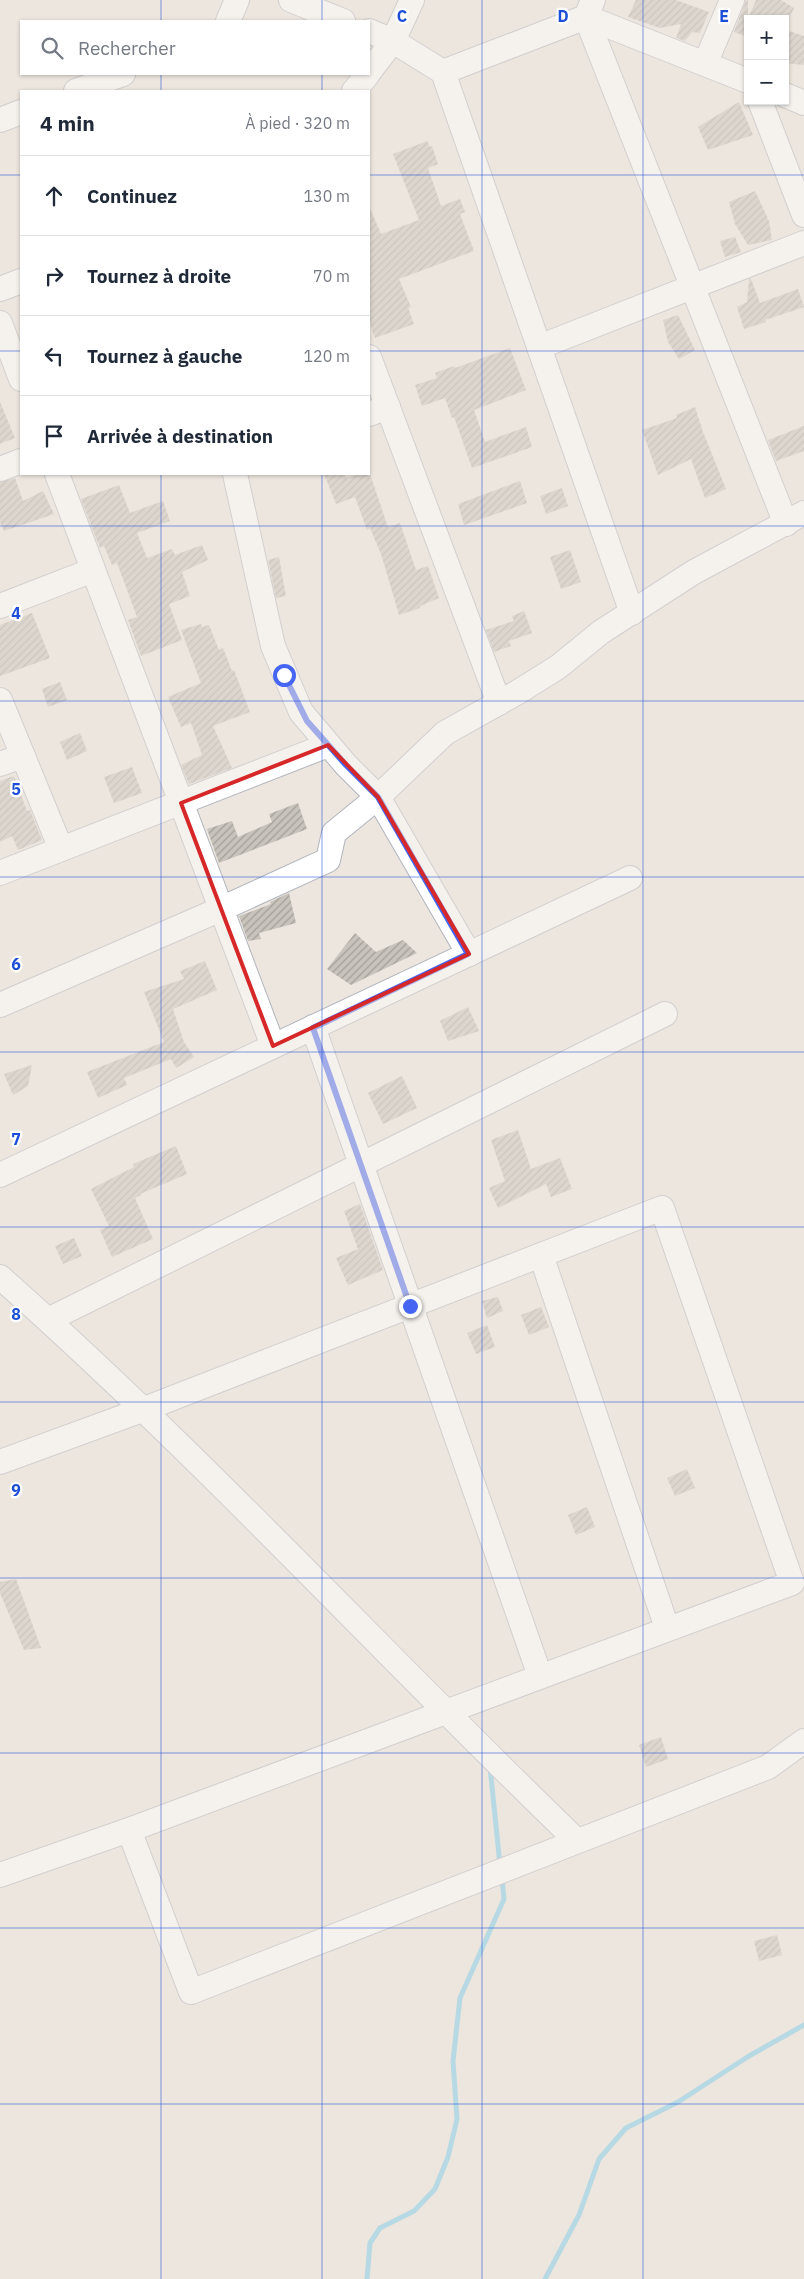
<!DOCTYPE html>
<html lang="fr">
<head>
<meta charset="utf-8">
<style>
  body { margin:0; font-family:"IBM Plex Sans",sans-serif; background:#f6f6f7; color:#1f2937 }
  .controls { position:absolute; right:15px; top:15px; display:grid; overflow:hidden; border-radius:0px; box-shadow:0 1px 4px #0004 }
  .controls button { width:45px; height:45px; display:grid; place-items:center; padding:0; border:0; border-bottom:1px solid #e0e1e3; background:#fff; color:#1f2937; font:25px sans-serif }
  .stop { position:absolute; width:15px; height:15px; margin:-11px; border:4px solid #4565f2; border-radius:50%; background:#fff }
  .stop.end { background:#4565f2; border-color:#fff; box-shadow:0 1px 5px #0008 }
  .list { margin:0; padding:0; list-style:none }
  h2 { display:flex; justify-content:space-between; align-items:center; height:65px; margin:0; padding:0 20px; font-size:21px }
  h2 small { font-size:16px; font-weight:400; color:#747a83 }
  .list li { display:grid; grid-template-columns:32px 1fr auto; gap:15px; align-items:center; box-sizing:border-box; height:80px; padding:0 20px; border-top:1px solid #e0e1e3 }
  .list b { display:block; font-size:19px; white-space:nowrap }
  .list em { font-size:16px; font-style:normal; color:#747a83 }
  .icon { flex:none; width:28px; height:28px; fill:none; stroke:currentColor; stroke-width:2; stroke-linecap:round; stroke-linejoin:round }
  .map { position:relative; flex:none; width:804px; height:2279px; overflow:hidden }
  .search { position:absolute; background:#fff; box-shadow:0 1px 4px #0004; left:20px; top:20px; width:350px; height:55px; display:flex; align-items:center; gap:12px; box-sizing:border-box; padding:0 18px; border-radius:0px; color:#747a83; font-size:19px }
  .panel { position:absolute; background:#fff; box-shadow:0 1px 4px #0004; left:20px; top:90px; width:350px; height:385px; border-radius:0px }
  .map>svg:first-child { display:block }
</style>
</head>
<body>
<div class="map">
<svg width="804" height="2279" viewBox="0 0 804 2279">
  <defs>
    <pattern id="building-hatch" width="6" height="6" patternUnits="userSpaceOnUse" patternTransform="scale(1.25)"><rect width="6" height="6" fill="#c8c4bc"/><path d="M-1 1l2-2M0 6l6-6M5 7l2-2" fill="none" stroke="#a39f99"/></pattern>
  </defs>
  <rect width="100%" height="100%" fill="#ece6de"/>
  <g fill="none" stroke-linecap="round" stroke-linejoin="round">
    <!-- stream -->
    <g stroke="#75cae9" stroke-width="5">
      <path d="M490 1767 500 1865"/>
      <path d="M367 2279 370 2243 380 2228 414 2211 435 2189 448 2157 457 2119 453 2061 460 1998 504 1899 502 1879"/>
      <path d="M545 2279 579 2215 599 2159 626 2128 678 2102 749 2056 804 2025"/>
    </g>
  </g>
  <!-- building -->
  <g fill="url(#building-hatch)">
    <path d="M636 0H676L709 12 700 33 692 32 685 41 676 38 681 24 660 28 628 17Z"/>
    <path d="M746 0H748V37L734 32Z"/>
    <path d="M756 0H781L794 8 789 19H748Z"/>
    <path d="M789 31 804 36V65L785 63V41Z"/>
    <path d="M739 102 753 135 708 150 698 127Z"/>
    <path d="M427 141 430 147 432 146 438 164 428 168 441 206 460 199 465 212 460 214 474 251 399 279 411 307 408 308 414 324 375 338 369 321V206L381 234 419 220 393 154Z"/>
    <path d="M755 191 769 221 772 240 748 245 735 224 729 202Z"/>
    <path d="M735 237 741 252 725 257 720 241Z"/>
    <path d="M749 279H751L760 303 798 289 804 307 765 320 766 322 744 329 737 307 747 302Z"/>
    <path d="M678 315 695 350 679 359 668 342 663 320Z"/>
    <path d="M510 348 526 390 474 410 485 442 526 427 532 447 472 468 454 417 452 418 445 398 422 406 415 385 437 378 435 373 454 366 455 368Z"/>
    <path d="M0 402 15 438 0 444Z"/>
    <path d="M695 407 703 432 726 489 705 498 691 459 658 475 642 430 677 418 676 415Z"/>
    <path d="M804 426V451L776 461 768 440Z"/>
    <path d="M369 471 388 527 400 523 416 570 428 566 439 598 420 606V608L399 615 381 554 370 528 367 530 355 497 336 504 324 474H344L346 478 360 474H369Z"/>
    <path d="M15 478 23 501 43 491 54 514 4 531 0 522V482Z"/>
    <path d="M520 481 527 503 464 525 458 504Z"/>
    <path d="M119 485 130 513 163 501 170 521 137 533 147 558 172 549 175 555 202 545 208 560 182 572 190 596 169 604 182 640 141 656 128 620 137 617 117 563 112 565 104 546 100 548 81 499Z"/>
    <path d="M562 488 568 506 546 514 540 496Z"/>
    <path d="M570 550 581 582 561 589 550 557Z"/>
    <path d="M279 557 286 596 276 598 268 560Z"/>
    <path d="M524 611 532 633 509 641 511 646 494 652 486 630 514 621 512 616Z"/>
    <path d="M32 613 50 658 0 676V625Z"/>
    <path d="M201 624 202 627 209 625 219 650 223 648 232 671 234 670 250 712 213 726 232 768 189 784 181 765 202 755 191 723 181 727 168 697 201 683 181 630Z"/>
    <path d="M60 682 67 700 48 707 42 689Z"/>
    <path d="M80 733 87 751 67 760 60 742Z"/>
    <path d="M132 767 142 793 114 803 104 777Z"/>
    <path d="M14 776 27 811 30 810 42 840 18 850 12 836 0 842V781Z"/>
    <path d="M298 803 307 829 219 863 207 829 232 821 238 837 272 822 269 814Z"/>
    <path d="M289 893 296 923 259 933 261 939 248 941 239 916 271 904 270 902Z"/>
    <path d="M355 933 376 952 403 940 417 953 351 985 327 969Z"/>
    <path d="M205 961 217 990 173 1009 184 1042 194 1057 176 1068 171 1059 124 1078 127 1085 98 1098 87 1072 164 1042 144 992 184 979 180 971Z"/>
    <path d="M468 1007 479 1031 448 1041 440 1021Z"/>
    <path d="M32 1065 28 1086 13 1095 4 1074Z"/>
    <path d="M402 1076 417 1108 383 1124 368 1093Z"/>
    <path d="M518 1130 531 1169 560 1158 572 1189 551 1197 546 1184 498 1208 489 1188 505 1181 491 1140Z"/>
    <path d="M176 1146 187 1174 140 1194 141 1195 135 1198 153 1239 112 1257 100 1230 109 1226 91 1189 134 1167 133 1164Z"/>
    <path d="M360 1204 383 1270 348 1285 336 1258 358 1249 344 1211Z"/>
    <path d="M74 1238 82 1256 63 1264 55 1246Z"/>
    <path d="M498 1297 503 1311 487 1318 482 1301Z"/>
    <path d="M541 1307 549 1327 529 1335 521 1315Z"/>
    <path d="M487 1325 495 1347 476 1354 467 1333Z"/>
    <path d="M687 1469 695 1488 675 1496 667 1478Z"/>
    <path d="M587 1507 595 1527 576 1535 568 1515Z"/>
    <path d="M16 1579 41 1648 24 1650 0 1593V1582Z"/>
    <path d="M661 1737 668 1759 646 1767 639 1745Z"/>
    <path d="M777 1935 782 1955 759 1961 754 1941Z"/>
  </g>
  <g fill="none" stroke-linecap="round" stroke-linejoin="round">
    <defs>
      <g id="minor">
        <path d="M291 0 343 21"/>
        <path d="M593 0 586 17 786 524"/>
        <path d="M228 21 237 0"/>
        <path d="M369 31 393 41 443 72 632 613"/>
        <path d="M705 64 732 0"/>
        <path d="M369 72 393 41 412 0"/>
        <path d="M443 72 586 17 748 81"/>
        <path d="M76 91 123 74"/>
        <path d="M354 91 368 74"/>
        <path d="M785 95 804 103"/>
        <path d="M760 101 804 215"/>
        <path d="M0 120 21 112"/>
        <path d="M0 289 21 281"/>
        <path d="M0 323 21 379"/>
        <path d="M539 347 804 243"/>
        <path d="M369 357 499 703"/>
        <path d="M369 414 388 407"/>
        <path d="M0 469 21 461"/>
        <path d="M57 474 273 1046"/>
        <path d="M235 474 273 646 301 712 346 765 378 797 469 954"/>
        <path d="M0 606 93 570"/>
        <path d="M0 700 61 849"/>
        <path d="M0 764 23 756"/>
        <path d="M0 873 328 745"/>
        <path d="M0 1005 221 909 328 860 334 833 378 797 445 733 518 692 558 667 601 632 694 572 804 513"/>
        <path d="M313 1027 540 1676"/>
        <path d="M0 1175 630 878"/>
        <path d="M541 1255 667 1628"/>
        <path d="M0 1277C201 1455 384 1655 577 1841"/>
        <path d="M48 1320 665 1014"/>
        <path d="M0 1462 142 1410 662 1208 792 1583 129 1830 0 1875"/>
        <path d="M129 1830 191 1992 768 1767 804 1741"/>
      </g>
    </defs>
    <!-- minor casing -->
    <use href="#minor" stroke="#b1b4be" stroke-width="26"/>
    <!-- minor -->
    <use href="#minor" stroke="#fff" stroke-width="24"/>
  </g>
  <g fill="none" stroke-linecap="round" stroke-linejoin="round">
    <!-- route -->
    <path stroke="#4565f2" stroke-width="6" d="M284 675 307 721 346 765 378 797 468 954 313 1028 410 1306"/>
  </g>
  <!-- marked area -->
  <path d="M0 0H804V2279H0ZM328 745 378 797 469 954 273 1046 181 803Z" fill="#ece6de" fill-opacity=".55" fill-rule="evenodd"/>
  <path fill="none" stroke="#d62828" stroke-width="4" stroke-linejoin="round" d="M328 745 378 797 469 954 273 1046 181 803Z"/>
  <!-- grid -->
  <path fill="none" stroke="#1d4ed8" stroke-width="1" stroke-opacity="0.55" d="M161 0V21M322 0V21M482 0V2279M643 0V2279M161 74V91M322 74V91M0 175H21M369 175H804M0 351H21M369 351H804M161 474V2279M322 474V2279M0 526H804M0 701H804M0 877H804M0 1052H804M0 1227H804M0 1402H804M0 1578H804M0 1753H804M0 1928H804M0 2104H804"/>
  <g font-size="16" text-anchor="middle" font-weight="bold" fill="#1d4ed8" stroke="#fff" stroke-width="4.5" stroke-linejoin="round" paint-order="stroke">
    <text x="402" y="22">C</text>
    <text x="563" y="22">D</text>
    <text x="724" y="22">E</text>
    <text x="16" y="619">4</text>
    <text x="16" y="795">5</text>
    <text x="16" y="970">6</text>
    <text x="16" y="1145">7</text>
    <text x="16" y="1320">8</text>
    <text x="16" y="1496">9</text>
  </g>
</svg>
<div class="controls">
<button>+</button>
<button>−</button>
</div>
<div class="stop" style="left:284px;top:675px"></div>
<div class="stop end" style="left:410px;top:1306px"></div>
<div class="search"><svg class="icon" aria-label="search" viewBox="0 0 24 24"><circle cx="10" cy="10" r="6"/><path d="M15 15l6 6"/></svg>Rechercher</div>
<section class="panel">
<h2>4 min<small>À pied · 320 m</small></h2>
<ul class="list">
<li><svg class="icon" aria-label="ahead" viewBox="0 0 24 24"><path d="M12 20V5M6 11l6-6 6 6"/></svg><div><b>Continuez</b></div><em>130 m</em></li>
<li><svg class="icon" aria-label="right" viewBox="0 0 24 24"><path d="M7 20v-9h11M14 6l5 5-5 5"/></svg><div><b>Tournez à droite</b></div><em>70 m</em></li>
<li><svg class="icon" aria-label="left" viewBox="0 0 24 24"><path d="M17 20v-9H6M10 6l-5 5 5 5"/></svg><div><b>Tournez à gauche</b></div><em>120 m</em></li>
<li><svg class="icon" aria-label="arrive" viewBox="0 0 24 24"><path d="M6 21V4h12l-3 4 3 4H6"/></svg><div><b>Arrivée à destination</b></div></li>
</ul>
</section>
</div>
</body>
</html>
